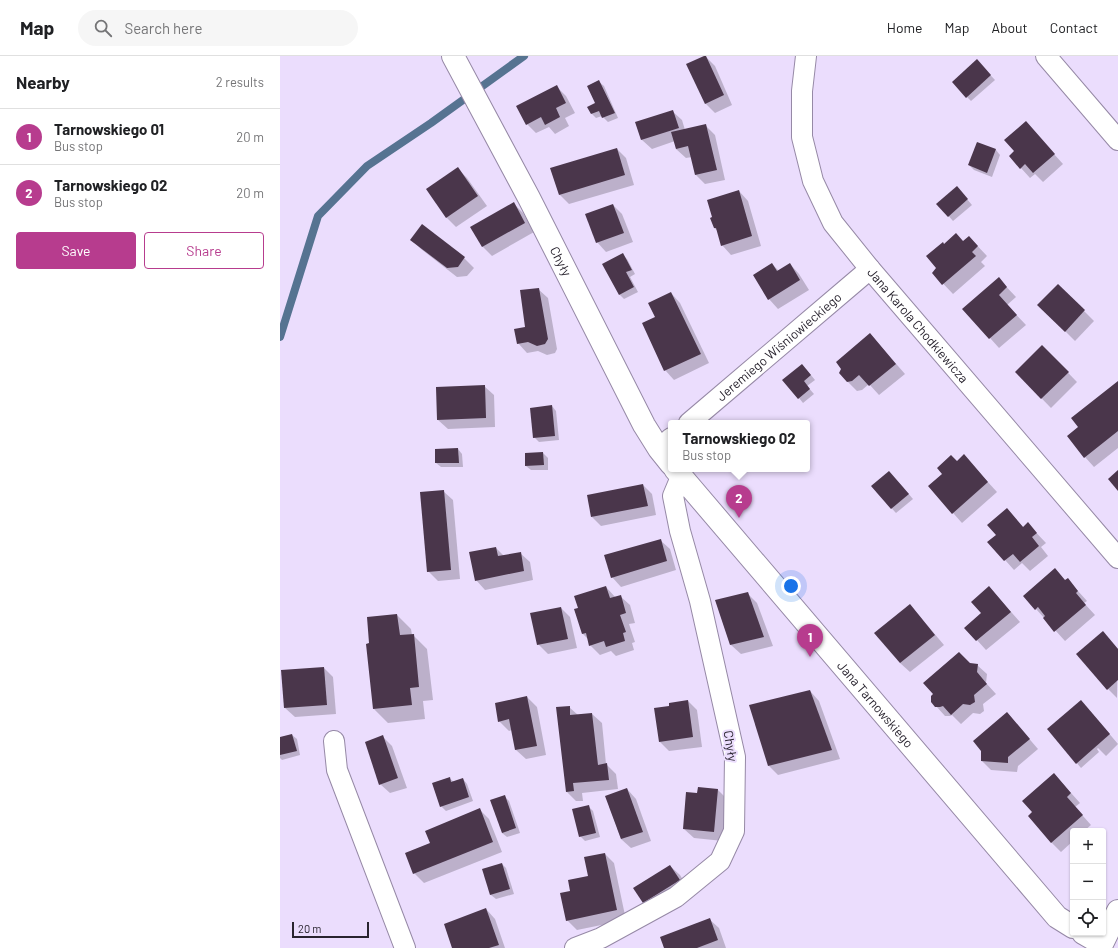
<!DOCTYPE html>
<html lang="en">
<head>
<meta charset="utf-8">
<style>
  body { margin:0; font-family:Barlow,sans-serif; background:#f6f6f6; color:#202124 }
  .controls { position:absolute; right:12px; bottom:12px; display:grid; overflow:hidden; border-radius:4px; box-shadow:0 1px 3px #0004 }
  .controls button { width:36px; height:36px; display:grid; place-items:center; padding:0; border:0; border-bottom:1px solid #e0e0e0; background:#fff; color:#202124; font:20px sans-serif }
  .scale { position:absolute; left:12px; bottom:10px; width:77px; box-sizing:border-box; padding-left:4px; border:2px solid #29242f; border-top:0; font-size:11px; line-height:14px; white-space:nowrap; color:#29242f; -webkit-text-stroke:3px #ebddfd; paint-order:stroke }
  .you { position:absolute; left:511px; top:530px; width:14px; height:14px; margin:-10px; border:3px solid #fff; border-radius:50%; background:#1a73e8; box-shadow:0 0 0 6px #1a73e833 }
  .badge { display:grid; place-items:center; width:26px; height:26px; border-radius:50%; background:#b73c8e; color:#fff; font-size:13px; font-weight:700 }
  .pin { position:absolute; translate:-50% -33px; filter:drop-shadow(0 1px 2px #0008) }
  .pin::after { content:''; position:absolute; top:21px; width:14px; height:12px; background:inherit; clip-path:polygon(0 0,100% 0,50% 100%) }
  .popup { position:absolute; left:388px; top:364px; width:142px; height:52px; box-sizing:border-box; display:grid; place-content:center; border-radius:4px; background:#fff; filter:drop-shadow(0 1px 3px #0005); font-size:13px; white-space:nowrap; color:#757577 }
  .popup b { font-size:15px; color:#202124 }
  .popup::after { content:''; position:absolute; left:50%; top:100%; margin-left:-8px; border:8px solid transparent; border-top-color:#fff }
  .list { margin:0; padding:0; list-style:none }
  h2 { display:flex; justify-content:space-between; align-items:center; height:52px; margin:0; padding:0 16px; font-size:17px }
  h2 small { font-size:13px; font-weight:400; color:#757577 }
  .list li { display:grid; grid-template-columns:26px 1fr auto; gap:12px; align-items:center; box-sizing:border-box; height:56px; padding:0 16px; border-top:1px solid #e0e0e0 }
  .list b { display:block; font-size:15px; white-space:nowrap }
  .list p { margin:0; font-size:13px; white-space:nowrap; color:#757577 }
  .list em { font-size:13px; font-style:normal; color:#757577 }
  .actions { display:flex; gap:8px; padding:12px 16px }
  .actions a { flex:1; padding:9px 0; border:1px solid #b73c8e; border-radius:4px; text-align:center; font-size:14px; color:#b73c8e }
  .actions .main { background:#b73c8e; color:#fff }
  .icon { flex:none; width:22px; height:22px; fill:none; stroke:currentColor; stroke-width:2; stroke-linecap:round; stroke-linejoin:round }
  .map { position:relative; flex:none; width:838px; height:892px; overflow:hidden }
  header { display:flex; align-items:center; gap:24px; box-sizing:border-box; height:56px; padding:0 20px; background:#fff; border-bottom:1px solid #e0e0e0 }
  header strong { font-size:19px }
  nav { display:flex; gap:22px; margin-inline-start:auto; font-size:14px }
  .search { width:280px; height:36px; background:#f6f6f6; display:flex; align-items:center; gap:10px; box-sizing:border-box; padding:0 14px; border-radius:22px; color:#757577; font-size:15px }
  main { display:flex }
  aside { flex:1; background:#fff }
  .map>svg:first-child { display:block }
</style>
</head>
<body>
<header>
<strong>Map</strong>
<div class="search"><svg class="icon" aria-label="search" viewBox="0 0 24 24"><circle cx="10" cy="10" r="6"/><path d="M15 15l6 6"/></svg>Search here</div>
<nav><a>Home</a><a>Map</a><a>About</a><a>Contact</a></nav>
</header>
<main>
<aside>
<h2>Nearby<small>2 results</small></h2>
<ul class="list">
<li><span class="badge">1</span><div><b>Tarnowskiego 01</b><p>Bus stop</p></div><em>20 m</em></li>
<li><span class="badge">2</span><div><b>Tarnowskiego 02</b><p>Bus stop</p></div><em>20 m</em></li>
</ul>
<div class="actions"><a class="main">Save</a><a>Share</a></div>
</aside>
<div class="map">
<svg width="838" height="892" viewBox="0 0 838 892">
  <rect width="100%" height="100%" fill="#ebddfd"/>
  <!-- shadow -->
  <g fill="#0003">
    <path d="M425 0 435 10 452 49 435 57 425 47Z"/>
    <path d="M701 9 715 24 691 45 687 41Z"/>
    <path d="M319 26 324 30 338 62 328 66 322 60 316 62 312 58 309 51 317 48Z"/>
    <path d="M277 31 286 40 295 57 285 62 289 70 275 78 269 71 256 77 247 68Z"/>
    <path d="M392 55 402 64 405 74 425 69 435 79 445 124 425 128 416 119 412 101 406 102 396 93 395 85 372 93 362 84 356 67Z"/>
    <path d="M746 67 783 108 763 126 755 118 750 122 730 100 736 95Z"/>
    <path d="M697 87 716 94 720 99 712 121 694 114 689 109Z"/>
    <path d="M337 93 346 102 354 129 289 148 280 139 272 113Z"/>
    <path d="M178 113 187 122 207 150 176 171 167 162 147 133Z"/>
    <path d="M459 135 468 145 481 190 451 199 442 189 438 175 434 172Z"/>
    <path d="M681 136 692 149 673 165 658 148Z"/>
    <path d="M234 148 243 157 254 176 212 200 202 190Z"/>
    <path d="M333 149 342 158 353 186 326 196 317 186Z"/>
    <path d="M143 170 184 202 194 212 187 220 177 221 141 193 132 184Z"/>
    <path d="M689 181 707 200 701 206 705 210 673 238 653 217 658 212 665 189 684 186Z"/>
    <path d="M342 198 347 203 355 218 350 221 358 236 344 243 340 239 324 208Z"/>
    <path d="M492 208 499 215 510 208 519 218 529 234 498 253 489 243Z"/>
    <path d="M719 223 736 241 727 249 746 269 719 292 684 253Z"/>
    <path d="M778 229 814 265 795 285 759 249Z"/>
    <path d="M258 233 268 242 277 293 275 297 267 299 258 295 247 297 238 287 246 272Z"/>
    <path d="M391 237 400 247 429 307 394 324 385 314 376 261Z"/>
    <path d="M590 278 625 318 599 339 589 328 582 334 577 335 567 325Z"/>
    <path d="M762 290 797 326 771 352 736 316Z"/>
    <path d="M526 313 535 324 527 330 534 338 523 347 519 342Z"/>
    <path d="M838 327V392L814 411 805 401 788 380 799 371Z"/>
    <path d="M204 330 214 339 215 371 168 373 158 364Z"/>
    <path d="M272 350 276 355 279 384 259 386 254 381Z"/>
    <path d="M178 393 182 398 183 411H161L156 407Z"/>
    <path d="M263 397 268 402V414H251L246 410Z"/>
    <path d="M684 400 717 436 682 467 649 430Z"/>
    <path d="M614 421 633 443 616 457 592 431Z"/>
    <path d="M363 429 372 438 376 459 321 470 312 461Z"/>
    <path d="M163 435 173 444 180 523 158 525 148 515Z"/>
    <path d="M736 463 744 472 748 468 766 487 761 491 768 500 750 515 742 507 734 514 709 486Z"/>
    <path d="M380 484 390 493 396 514 341 531 332 521Z"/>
    <path d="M216 492 224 500 240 497 250 506 253 524 205 534 196 524Z"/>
    <path d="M788 524 807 545 804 547 815 559 785 585 756 553Z"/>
    <path d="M326 531 336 542 340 540 350 549 355 567 349 568 355 586 352 587 354 594 336 600 331 595 320 599 310 589 309 584 303 578 295 554Z"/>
    <path d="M709 531 740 566 706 594 686 572 703 558Z"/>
    <path d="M467 537 477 547 493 590 461 598 451 589Z"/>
    <path d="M630 549 664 589 630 616 620 607Z"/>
    <path d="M281 552 290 561 297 592 268 598 258 588Z"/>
    <path d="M117 559 131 573 132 579H133L147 593 153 644 143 645 145 663 108 667 94 653 90 588Z"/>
    <path d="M823 576 838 593 837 642 828 633Z"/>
    <path d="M690 608 697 609 707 618 706 627 716 638 703 648 704 655 700 658 693 657 681 668 672 659 670 660H665L656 650Z"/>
    <path d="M44 612 53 621 56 658 15 661 5 652Z"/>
    <path d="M530 635 539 645 560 703 498 719 489 710Z"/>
    <path d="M247 641 257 651 266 699 246 703 236 694 232 674 229 675 219 665Z"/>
    <path d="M408 645 417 654 422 691 389 695 380 686 390 651Z"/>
    <path d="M289 651 298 659 312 658 322 667 326 708 336 718 338 733 302 737 303 745H296L287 736 278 652Z"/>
    <path d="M810 655 838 688 826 700 818 692 817 693 819 696 801 712 768 673Z"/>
    <path d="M727 657 758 693 738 710 737 716 711 714 702 705Z"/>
    <path d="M12 679 17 683 20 699 2 704 0 702V682Z"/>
    <path d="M103 681 112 690 127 732 110 737 100 728Z"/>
    <path d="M774 718 800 747 795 751 811 769 804 775H793V785L781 796 771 786 754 756Z"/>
    <path d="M169 722 174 726 183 723 187 728 193 745 166 755 161 750Z"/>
    <path d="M347 733 356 743 371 785 351 792 341 783 326 741Z"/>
    <path d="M438 734 447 743 443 785 414 782 404 773 418 738Z"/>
    <path d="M224 740 229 745 240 777 227 781 222 777Z"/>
    <path d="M308 750 313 755 320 781 305 785 300 780Z"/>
    <path d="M200 754 209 763 222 796 144 827 134 817 151 787Z"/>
    <path d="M325 798 334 807 346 864 297 874 287 864 291 836 309 821Z"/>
    <path d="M222 808 226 812 234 838 216 843 211 839 204 813Z"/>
    <path d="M390 810 400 819 409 834 373 856 364 847 355 832Z"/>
    <path d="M206 853 215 863 225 892H173Z"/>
    <path d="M429 863 439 872 446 892H385Z"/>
  </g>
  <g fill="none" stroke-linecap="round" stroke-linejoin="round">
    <!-- stream -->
    <path stroke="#567391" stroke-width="8" d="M0 281 38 160 87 110 151 67 244 0"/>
  </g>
  <!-- building -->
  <g fill="#4a364b">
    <path d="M424 0H426L444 39 425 48 406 8Z"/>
    <path d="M697 3 711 19 686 42 672 26Z"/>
    <path d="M319 24 335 57 322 62 319 55 311 58 307 51 315 47 307 30Z"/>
    <path d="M277 29 286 47 276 52 280 61 265 69 261 61 246 69 236 50Z"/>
    <path d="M393 54 399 72 361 84 355 66Z"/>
    <path d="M746 65 775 98 753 117 745 108 740 113 729 100 734 95 724 84Z"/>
    <path d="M426 68 437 114 415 119 408 90 396 93 391 76Z"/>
    <path d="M697 86 716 93 707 117 688 109Z"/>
    <path d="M337 92 345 119 279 139 270 112Z"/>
    <path d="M178 111 198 140 166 162 146 133Z"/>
    <path d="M677 130 688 143 668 161 656 148Z"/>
    <path d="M459 134 472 180 441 190 436 172H434L430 162 432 161 427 144Z"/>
    <path d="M234 146 245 167 202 191 190 171Z"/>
    <path d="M333 148 344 177 316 187 305 158Z"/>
    <path d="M142 168 185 201 178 211 167 212 130 184Z"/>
    <path d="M676 177 683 185 689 180 698 190 692 196 696 200 662 229 652 217 656 212 646 200 663 186 664 188Z"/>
    <path d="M343 197 352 214 346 216 354 231 339 239 322 208Z"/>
    <path d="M492 207 497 215 510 207 520 224 488 244 473 219Z"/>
    <path d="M719 221 727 231 719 239 737 259 709 283 682 253Z"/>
    <path d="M778 228 805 254 785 276 757 249Z"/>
    <path d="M259 232 268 283 265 288 257 290 248 286 237 288 234 273 245 271 240 234Z"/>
    <path d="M391 236 421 298 384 315 362 267 375 261 368 247Z"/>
    <path d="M590 277 616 308 589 330 579 319 572 325 567 326 559 317 561 313 556 306Z"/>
    <path d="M762 289 789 316 761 343 735 316Z"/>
    <path d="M522 308 531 319 524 325 530 333 518 343 502 324Z"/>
    <path d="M838 325V375L804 402 787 380 798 371 791 362Z"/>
    <path d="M205 329 206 362 157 364 156 331Z"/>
    <path d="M272 349 275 380 253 382 250 352Z"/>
    <path d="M178 392 179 407H155V393Z"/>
    <path d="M263 396 264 409 245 410V397Z"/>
    <path d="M684 398 708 426 672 458 648 430 662 418 657 412 671 399 677 405Z"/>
    <path d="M838 414V435L828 423Z"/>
    <path d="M609 415 629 438 611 453 591 430Z"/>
    <path d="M363 428 368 450 311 461 307 439Z"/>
    <path d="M164 434 171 514 147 516 140 436Z"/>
    <path d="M727 452 743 471 748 466 757 477 752 481 759 490 740 506 733 498 724 505 707 486 716 479 707 469Z"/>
    <path d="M381 483 387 505 331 522 324 499Z"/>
    <path d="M216 491 218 500 241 496 244 515 195 525 189 496Z"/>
    <path d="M775 512 785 524 788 522 798 535 796 537 806 549 774 576 763 562 765 560 758 551 755 554 743 540Z"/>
    <path d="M326 530 330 542 341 539 346 557 340 559 346 576 343 577 345 585 326 591 324 585 309 590 306 577 302 578 294 553 298 552 294 540Z"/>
    <path d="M709 530 731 556 696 585 684 572 701 557 691 546Z"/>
    <path d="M468 536 484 581 450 589 435 544Z"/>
    <path d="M630 548 655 579 620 607 594 577Z"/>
    <path d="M281 551 288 583 257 589 250 557Z"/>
    <path d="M117 558 120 579 134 578 139 631 130 632 132 649 93 653 86 588 89 587 87 561Z"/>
    <path d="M823 575 838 593V624L827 634 796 598Z"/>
    <path d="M679 596 690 607 698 608 697 616 707 628 694 639 695 646 690 649 683 648 671 659 663 650 660 651H655L651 646V640L653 638 643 627Z"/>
    <path d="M44 611 47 649 4 652 1 614Z"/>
    <path d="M530 634 552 694 488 710 469 649Z"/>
    <path d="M247 640 257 690 235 694 229 663 218 666 215 647Z"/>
    <path d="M408 644 413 681 379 686 374 652 389 650V647Z"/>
    <path d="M801 644 830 678 796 708 767 673Z"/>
    <path d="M290 650V659L312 657 318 709 327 707 329 724 293 727 294 735 286 736 276 651Z"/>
    <path d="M727 656 750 683 728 701V707L701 705V695L693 685Z"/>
    <path d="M12 678 17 695 0 699V681Z"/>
    <path d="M103 679 118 722 99 729 85 686Z"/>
    <path d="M774 717 791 737 787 741 803 759 771 787 748 760 752 756 742 745Z"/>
    <path d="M170 721 171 726 183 722 189 741 160 751 152 727Z"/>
    <path d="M418 731 438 733 434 776 403 773 406 736 417 737Z"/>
    <path d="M347 732 363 776 341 783 325 740Z"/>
    <path d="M225 739 236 772 222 777 210 744Z"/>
    <path d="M309 749 316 777 299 781 292 753Z"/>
    <path d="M200 752 213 786 133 818 125 797 150 787 145 775Z"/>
    <path d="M325 797 337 854 286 865 280 837 290 835 288 824 308 820 304 801Z"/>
    <path d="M222 807 230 833 210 839 202 813Z"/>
    <path d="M390 809 400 824 363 847 353 832Z"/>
    <path d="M206 852 219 889 209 892H172L164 868Z"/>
    <path d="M430 862 438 884 417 892H384L380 881Z"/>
  </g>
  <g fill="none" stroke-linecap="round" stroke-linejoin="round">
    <defs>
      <g id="minor">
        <path id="s1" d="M526 0 522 35V81L533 125 553 167 590 213 838 502"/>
        <path d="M766 0 838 84"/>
        <path id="s2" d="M409 367 590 213"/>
        <path d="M379 393 391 382"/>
        <path d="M54 685 57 714 125 892"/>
        <path d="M295 892 321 882 396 841 440 805 454 775 455 701 420 545 400 475 393 440 401 421"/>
      </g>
      <g id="tertiary">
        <path id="s3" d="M173 0 249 142 364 369 379 393 391 408"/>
        <path id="s4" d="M395 413 777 861 793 871"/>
        <path d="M803 877 822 888 838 855"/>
      </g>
    </defs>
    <!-- minor casing -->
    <use href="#minor" stroke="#9689a6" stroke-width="22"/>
    <!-- tertiary casing -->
    <use href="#tertiary" stroke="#9689a6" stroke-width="24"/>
    <!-- minor -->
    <use href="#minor" stroke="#fff" stroke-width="20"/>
    <!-- tertiary -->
    <use href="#tertiary" stroke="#fff" stroke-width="22"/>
  </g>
  <g text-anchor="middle" stroke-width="4" stroke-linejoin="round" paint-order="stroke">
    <!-- street labels -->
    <g font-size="13" fill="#29242f" stroke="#ebddfd">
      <text dy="5" stroke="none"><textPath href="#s3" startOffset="232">Chyły</textPath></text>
      <text dy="5" stroke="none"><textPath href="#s1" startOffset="306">Jana Karola Chodkiewicza</textPath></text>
      <text dy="5" stroke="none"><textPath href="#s2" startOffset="118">Jeremiego Wiśniowieckiego</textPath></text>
      <text dy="5" stroke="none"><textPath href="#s4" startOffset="309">Jana Tarnowskiego</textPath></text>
      <text transform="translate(451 690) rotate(81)" y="5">Chyły</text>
    </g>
  </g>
</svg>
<div class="controls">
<button>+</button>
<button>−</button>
<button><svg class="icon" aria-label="locate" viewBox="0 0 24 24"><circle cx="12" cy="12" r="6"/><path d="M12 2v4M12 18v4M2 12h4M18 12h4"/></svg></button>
</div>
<div class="scale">20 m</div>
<div class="you"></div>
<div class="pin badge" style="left:530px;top:601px">1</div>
<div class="pin badge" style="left:459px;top:462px">2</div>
<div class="popup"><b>Tarnowskiego 02</b>Bus stop</div>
</div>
</main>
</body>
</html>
